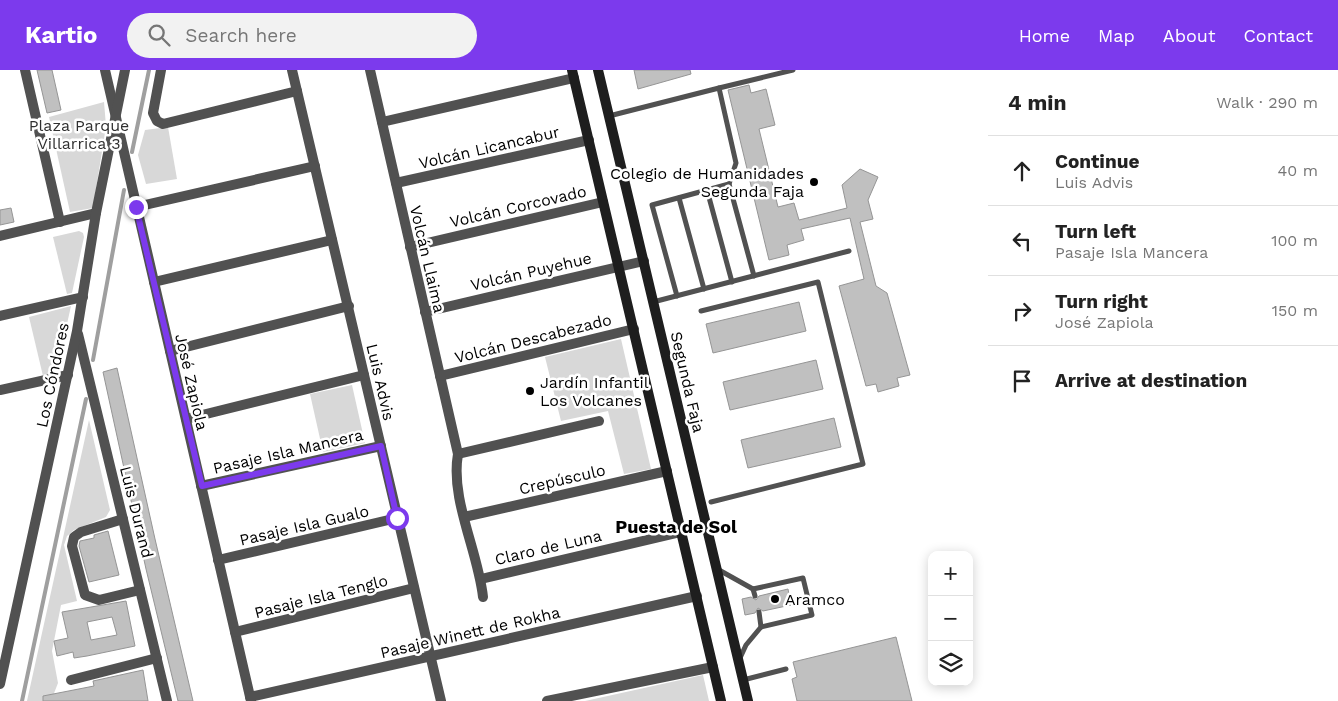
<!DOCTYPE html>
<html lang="en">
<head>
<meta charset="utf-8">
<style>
  body { margin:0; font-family:"Work Sans",sans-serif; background:#f2f2f2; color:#222 }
  .controls { position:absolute; right:15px; bottom:15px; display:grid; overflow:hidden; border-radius:10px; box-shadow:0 2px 12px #0003 }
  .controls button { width:45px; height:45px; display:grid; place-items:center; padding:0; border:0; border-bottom:1px solid #e0e0e0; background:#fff; color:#222; font:25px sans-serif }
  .stop { position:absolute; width:15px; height:15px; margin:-11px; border:4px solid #7c3aed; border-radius:50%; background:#fff }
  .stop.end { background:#7c3aed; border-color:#fff; box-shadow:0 1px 5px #0008 }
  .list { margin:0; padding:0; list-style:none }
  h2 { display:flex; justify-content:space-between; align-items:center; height:65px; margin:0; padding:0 20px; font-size:21px }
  h2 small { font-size:16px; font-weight:400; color:#767676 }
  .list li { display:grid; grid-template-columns:32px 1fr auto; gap:15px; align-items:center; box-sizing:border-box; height:70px; padding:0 20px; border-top:1px solid #e0e0e0 }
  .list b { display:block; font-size:19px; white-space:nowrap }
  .list p { margin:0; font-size:16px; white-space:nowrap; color:#767676 }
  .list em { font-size:16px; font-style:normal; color:#767676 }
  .icon { flex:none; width:28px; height:28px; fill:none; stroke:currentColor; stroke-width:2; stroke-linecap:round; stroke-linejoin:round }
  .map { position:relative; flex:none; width:988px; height:631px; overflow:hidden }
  header { display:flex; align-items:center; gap:30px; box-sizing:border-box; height:70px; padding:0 25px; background:#7c3aed; color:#fff }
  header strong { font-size:24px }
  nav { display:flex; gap:28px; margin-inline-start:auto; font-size:18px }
  .search { width:350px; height:45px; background:#f2f2f2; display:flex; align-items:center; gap:12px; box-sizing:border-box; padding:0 18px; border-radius:28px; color:#767676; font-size:19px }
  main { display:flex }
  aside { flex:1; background:#fff }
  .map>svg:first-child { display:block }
</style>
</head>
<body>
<header>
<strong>Kartio</strong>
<div class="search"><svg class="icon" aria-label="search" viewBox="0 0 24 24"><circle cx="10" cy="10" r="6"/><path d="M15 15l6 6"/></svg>Search here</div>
<nav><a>Home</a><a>Map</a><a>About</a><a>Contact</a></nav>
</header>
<main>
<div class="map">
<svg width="988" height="631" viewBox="0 0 988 631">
  <rect width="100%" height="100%" fill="#fff"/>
  <!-- green -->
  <g fill="#d8d8d8">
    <path d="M104 32 106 56 93 138 70 142 49 47Z"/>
    <path d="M168 57 177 109 146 114 138 85 145 60Z"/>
    <path d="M79 161 83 163 84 167 72 223 67 224 53 167Z"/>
    <path d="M71 236 56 303 43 306 29 247Z"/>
    <path d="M621 269 651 399 624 404 608 341 561 351 545 287Z"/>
    <path d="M352 315 365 373 323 382 310 324Z"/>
    <path d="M89 350 110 440 106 447 74 460 67 466 64 475 77 531 61 535 52 581 58 613 51 631H27Z"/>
    <path d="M703 605 709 631H585Z"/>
  </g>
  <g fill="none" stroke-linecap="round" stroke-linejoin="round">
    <!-- stream -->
    <g stroke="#9f9f9f" stroke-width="4">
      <path d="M132 82 149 0"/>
      <path d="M93 290 124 120"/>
      <path d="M22 631 86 329"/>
    </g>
  </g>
  <!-- building -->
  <g fill="#c0c0c0" stroke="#959595" fill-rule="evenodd">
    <path d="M37 0H52L61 40 47 43Z"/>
    <path d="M634 0H690L691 4 638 19Z"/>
    <path d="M749 15 751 23 766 19 775 55 759 59 778 137 794 133 799 150 847 138 842 115 860 99 878 107 868 130 873 149 860 152 876 216 887 223 910 305 897 308 899 316 878 322 876 314 866 316 839 216 864 209 850 148 801 159 804 170 787 175 789 185 769 190 728 20Z"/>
    <path d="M11 138 14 152 0 155V140Z"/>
    <path d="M799 232 806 261 713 283 706 254Z"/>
    <path d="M816 290 823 319 730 340 723 312Z"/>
    <path d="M117 298 155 469 193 631H178L146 499 103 302Z"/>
    <path d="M834 348 841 377 748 398 741 370Z"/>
    <path d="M108 461 119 505 89 512 79 476 80 471 94 468V465Z"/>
    <path d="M788 519 791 535 763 541 758 538 755 543 745 545 742 529 751 527 756 530 759 526Z"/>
    <path d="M126 531 135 576 87 586 74 588 73 582 57 586 54 571 68 568 62 542ZM112 547 117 565 91 570 87 552Z"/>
    <path d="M896 567 912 631H797L792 609 797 607 793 592Z"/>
    <path d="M143 600 148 631H43V626L94 616 93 611Z"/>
  </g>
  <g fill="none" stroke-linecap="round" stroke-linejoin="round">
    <!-- lane -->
    <g stroke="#515151" stroke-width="5">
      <path d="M719 18 793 0"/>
      <path d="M609 46 719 18 736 93 729 114 754 206"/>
      <path d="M707 120 732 212"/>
      <path d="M679 128 704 219"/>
      <path d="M677 226 652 135 729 114"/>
      <path d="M653 232 849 181"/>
      <path d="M701 241 818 212 863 394 711 432"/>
      <path d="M719 500 753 519 803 508 812 545 761 557"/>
      <path d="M753 519 755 526"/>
      <path d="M740 588 746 575 761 557 759 542"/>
      <path d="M743 610 786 599"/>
    </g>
    <!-- street -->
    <g stroke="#515151" stroke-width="10">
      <path d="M25 0 60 152"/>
      <path d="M105 0 251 631"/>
      <path d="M161 0 153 43 157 51 163 54 297 21"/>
      <path d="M292 0 441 631"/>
      <path d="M370 0 458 384C450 429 478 481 483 527"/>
      <path d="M382 52 574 8"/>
      <path d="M396 113 589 70"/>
      <path d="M136 137 315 96"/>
      <path d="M0 166 96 143"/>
      <path d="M410 177 603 132"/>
      <path d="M154 212 332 170"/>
      <path d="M425 242 644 191"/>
      <path d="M0 246 83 227"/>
      <path d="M78 264 167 631"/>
      <path d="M170 281 349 236"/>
      <path d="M440 306 634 259"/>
      <path d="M0 320 68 305"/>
      <path d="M186 349 364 305"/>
      <path d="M458 384 599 351"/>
      <path d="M201 416 381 376"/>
      <path d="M464 447 667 401"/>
      <path d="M123 449 81 462 74 467 72 476 85 525 99 530 140 520"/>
      <path d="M218 490 397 448"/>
      <path d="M481 509 681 462"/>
      <path d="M235 562 414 518"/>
      <path d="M71 610 157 588"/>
      <path d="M0 614 77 261 96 143 125 0"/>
      <path d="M250 627 697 526"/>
      <path d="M547 631 713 597"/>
    </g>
    <!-- secondary -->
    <g stroke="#1e1e1e" stroke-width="10">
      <path d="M572 0 721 631"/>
      <path d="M598 0 748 631"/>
    </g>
  </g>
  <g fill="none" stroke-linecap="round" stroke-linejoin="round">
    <!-- route -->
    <path stroke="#7c3aed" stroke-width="6" d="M136 137 202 416 381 376 397 448"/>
  </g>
  <!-- markers -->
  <g fill="#000" stroke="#fff" stroke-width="2">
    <circle cx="814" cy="112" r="5"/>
    <circle cx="530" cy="321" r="5"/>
    <circle cx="775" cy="529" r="5"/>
  </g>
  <g text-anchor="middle" stroke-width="5" stroke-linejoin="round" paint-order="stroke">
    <!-- park labels -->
    <g font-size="16" fill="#2f2f2f" stroke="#fff">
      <text x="79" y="61">Plaza Parque<tspan x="79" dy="18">Villarrica 3</tspan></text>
    </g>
    <!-- street labels -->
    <g font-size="16" fill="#000" stroke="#fff">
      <text transform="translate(489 77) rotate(-13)" y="6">Volcán Licancabur</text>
      <text transform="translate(518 136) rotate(-13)" y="6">Volcán Corcovado</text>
      <text transform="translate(428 189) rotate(77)" y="6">Volcán Llaima</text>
      <text transform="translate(531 201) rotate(-13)" y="6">Volcán Puyehue</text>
      <text transform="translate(533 268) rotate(-14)" y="6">Volcán Descabezado</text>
      <text transform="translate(52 305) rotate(-78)" y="6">Los Cóndores</text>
      <text transform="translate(192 312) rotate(77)" y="6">José Zapiola</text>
      <text transform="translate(381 312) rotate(77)" y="6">Luis Advis</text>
      <text transform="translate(688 312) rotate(77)" y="6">Segunda Faja</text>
      <text transform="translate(288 381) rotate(-13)" y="6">Pasaje Isla Mancera</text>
      <text transform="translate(562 409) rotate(-13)" y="6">Crepúsculo</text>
      <text transform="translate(137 442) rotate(76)" y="6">Luis Durand</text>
      <text transform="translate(304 455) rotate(-13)" y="6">Pasaje Isla Gualo</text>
      <text transform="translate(548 477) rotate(-13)" y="6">Claro de Luna</text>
      <text transform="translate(321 526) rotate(-14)" y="6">Pasaje Isla Tenglo</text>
      <text transform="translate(470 562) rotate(-13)" y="6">Pasaje Winett de Rokha</text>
    </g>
    <!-- poi labels -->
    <g font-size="16" fill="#000" stroke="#fff" text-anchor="start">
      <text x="804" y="109" text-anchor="end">Colegio de Humanidades<tspan x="804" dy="18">Segunda Faja</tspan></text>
      <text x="540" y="318">Jardín Infantil<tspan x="540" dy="18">Los Volcanes</tspan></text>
      <text x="785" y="535">Aramco</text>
    </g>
    <!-- neighbourhood labels -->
    <g font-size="18" font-weight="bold" fill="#000" stroke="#fff">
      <text x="676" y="463">Puesta de Sol</text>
    </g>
  </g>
</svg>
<div class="controls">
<button>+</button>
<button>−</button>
<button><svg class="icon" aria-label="layers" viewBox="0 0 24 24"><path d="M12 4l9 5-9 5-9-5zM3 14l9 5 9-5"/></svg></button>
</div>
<div class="stop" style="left:397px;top:448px"></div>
<div class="stop end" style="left:136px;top:137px"></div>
</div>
<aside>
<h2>4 min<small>Walk · 290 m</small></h2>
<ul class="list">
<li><svg class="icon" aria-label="ahead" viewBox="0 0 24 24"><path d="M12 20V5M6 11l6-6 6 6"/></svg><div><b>Continue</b><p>Luis Advis</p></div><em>40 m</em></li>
<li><svg class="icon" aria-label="left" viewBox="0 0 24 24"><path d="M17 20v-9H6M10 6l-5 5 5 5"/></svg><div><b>Turn left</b><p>Pasaje Isla Mancera</p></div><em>100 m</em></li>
<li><svg class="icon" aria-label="right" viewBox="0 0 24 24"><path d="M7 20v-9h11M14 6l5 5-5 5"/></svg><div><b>Turn right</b><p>José Zapiola</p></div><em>150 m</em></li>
<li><svg class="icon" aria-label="arrive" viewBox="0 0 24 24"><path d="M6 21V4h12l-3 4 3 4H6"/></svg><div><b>Arrive at destination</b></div></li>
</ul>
</aside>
</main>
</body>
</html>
